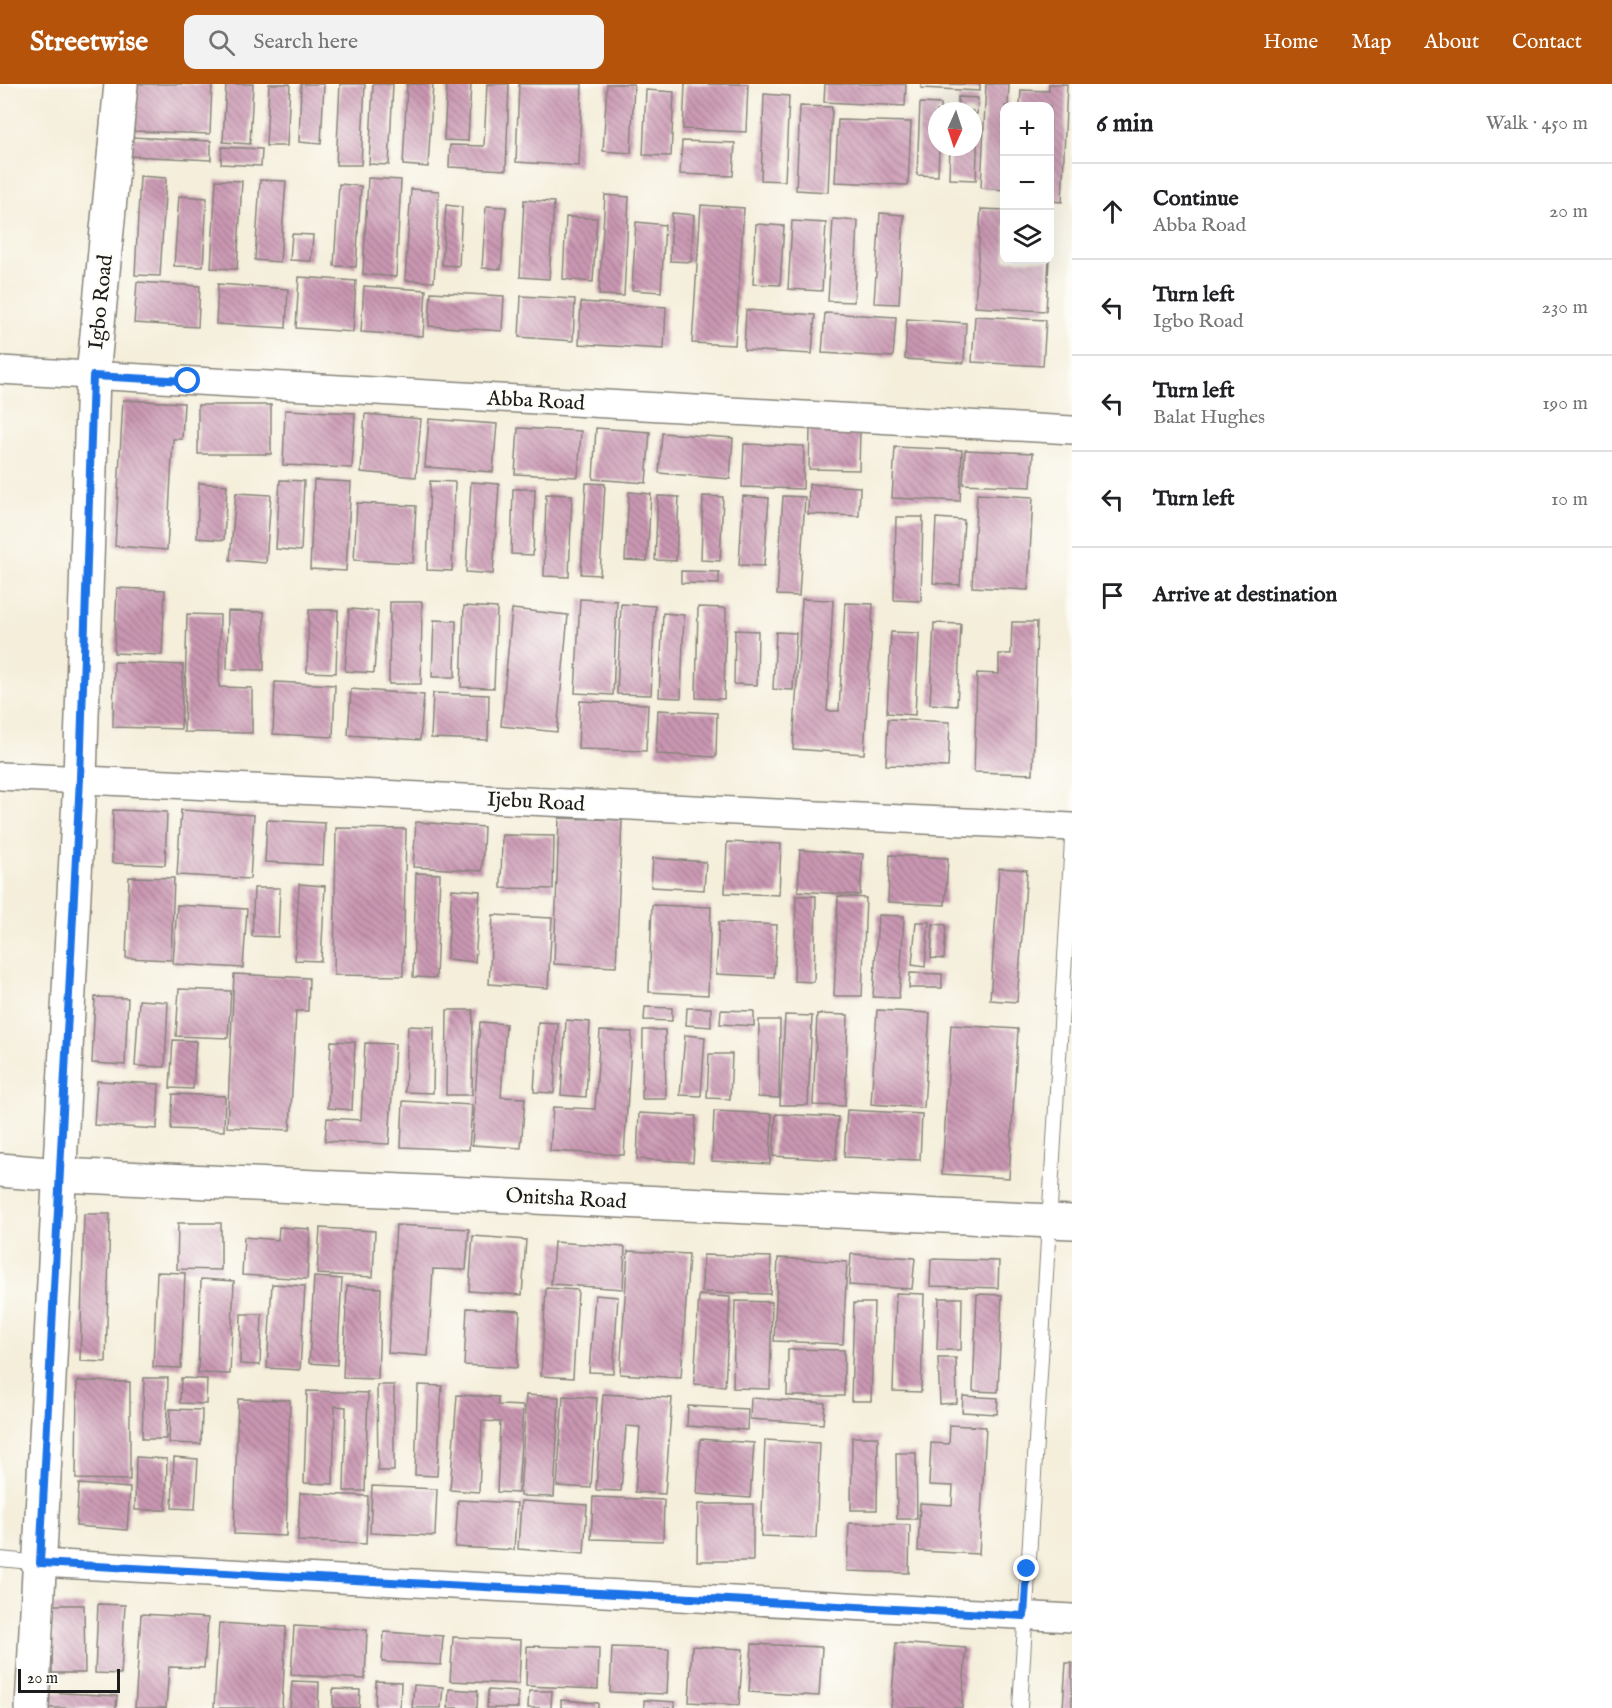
<!DOCTYPE html>
<html lang="en">
<head>
<meta charset="utf-8">
<style>
  body { margin:0; font-family:"IM FELL English",serif; background:#f2f2f2; color:#202124 }
  .controls { position:absolute; right:18px; top:18px; display:grid; overflow:hidden; border-radius:12px; box-shadow:0 6px 24px #0002 }
  .controls button { width:54px; height:54px; display:grid; place-items:center; padding:0; border:0; border-bottom:2px solid #e0e0e0; background:#fff; color:#202124; font:30px sans-serif }
  .compass { position:absolute; left:928px; top:18px; width:54px; height:54px; border-radius:50%; background:#fff; box-shadow:0 6px 24px #0002; rotate:183deg }
  .scale { position:absolute; left:18px; bottom:15px; width:102px; box-sizing:border-box; padding-left:6px; border:3px solid #1c1c1c; border-top:0; font-size:16px; line-height:21px; white-space:nowrap; color:#1c1c1c; -webkit-text-stroke:4px #fdfcf7; paint-order:stroke }
  .stop { position:absolute; width:18px; height:18px; margin:-14px; border:4px solid #1a73e8; border-radius:50%; background:#fff }
  .stop.end { background:#1a73e8; border-color:#fff; box-shadow:0 2px 6px #0008 }
  .list { margin:0; padding:0; list-style:none }
  h2 { display:flex; justify-content:space-between; align-items:center; height:78px; margin:0; padding:0 24px; font-size:26px }
  h2 small { font-size:20px; font-weight:400; color:#757577 }
  .list li { display:grid; grid-template-columns:39px 1fr auto; gap:18px; align-items:center; box-sizing:border-box; height:96px; padding:0 24px; border-top:2px solid #e0e0e0 }
  .list b { display:block; font-size:22px; white-space:nowrap }
  .list p { margin:0; font-size:20px; white-space:nowrap; color:#757577 }
  .list em { font-size:20px; font-style:normal; color:#757577 }
  .icon { flex:none; width:33px; height:33px; fill:none; stroke:currentColor; stroke-width:2; stroke-linecap:round; stroke-linejoin:round }
  .map { position:relative; flex:none; width:1072px; height:1624px; overflow:hidden }
  header { display:flex; align-items:center; gap:36px; box-sizing:border-box; height:84px; padding:0 30px; background:#b45309; color:#fff }
  header strong { font-size:28px }
  nav { display:flex; gap:33px; margin-inline-start:auto; font-size:21px }
  .search { width:420px; height:54px; background:#f2f2f2; display:flex; align-items:center; gap:15px; box-sizing:border-box; padding:0 21px; border-radius:12px; color:#757577; font-size:22px }
  main { display:flex }
  aside { flex:1; background:#fff }
  .map>svg:first-child { display:block }
</style>
</head>
<body>
<header>
<strong>Streetwise</strong>
<div class="search"><svg class="icon" aria-label="search" viewBox="0 0 24 24"><circle cx="10" cy="10" r="6"/><path d="M15 15l6 6"/></svg>Search here</div>
<nav><a>Home</a><a>Map</a><a>About</a><a>Contact</a></nav>
</header>
<main>
<div class="map">
<svg width="1072" height="1624" viewBox="0 0 1072 1624">
  <defs>
    <pattern id="building-back-hatch" width="6" height="6" patternUnits="userSpaceOnUse" patternTransform="scale(1.5)"><rect width="6" height="6" fill="#ca97b2"/><path d="M-1 5l2 2M0 0l6 6M5-1l2 2" fill="none" stroke="#a37a90"/></pattern>
  </defs>
  <rect width="100%" height="100%" fill="#fdfcf7"/>
  <filter id="ink" filterUnits="userSpaceOnUse"><feTurbulence type="fractalNoise" baseFrequency=".0167" numOctaves="2"/><feDisplacementMap in="SourceGraphic" scale="12" xChannelSelector="R" yChannelSelector="G"/><feConvolveMatrix kernelMatrix="1 2 1 2 8 2 1 2 1" color-interpolation-filters="sRGB"/></filter>
  <filter id="wash" filterUnits="userSpaceOnUse"><feTurbulence type="fractalNoise" baseFrequency=".008" numOctaves="4" result="noise"/><feDisplacementMap in="SourceGraphic" scale="24" xChannelSelector="R" yChannelSelector="G"/><feGaussianBlur stdDeviation="1.35" result="paint"/><feColorMatrix in="noise" values="0 0 0 0 0 0 0 0 0 0 0 0 0 0 0 0 0 1.4 0 .05"/><feComposite in="paint" operator="in"/></filter>
  <g filter="url(#wash)">
    <rect width="100%" height="100%" fill="#f4eeda"/>
    <g id="blocks">
      <!-- building -->
      <g fill="url(#building-back-hatch)">
        <path d="M136 0H212L210 50 134 47Z"/>
        <path d="M226 0H253L250 60 223 58Z"/>
        <path d="M269 0H290L287 62H266Z"/>
        <path d="M301 0H324L321 60 299 58Z"/>
        <path d="M340 0H365L361 81H336Z"/>
        <path d="M373 0H393L389 81 369 80Z"/>
        <path d="M407 0H433L428 83 403 81Z"/>
        <path d="M447 0H471L468 57 444 56Z"/>
        <path d="M487 0H509L506 86 449 83 450 61 484 62Z"/>
        <path d="M519 0H582L579 82 516 78Z"/>
        <path d="M607 0H634L631 69 603 67Z"/>
        <path d="M685 0H748L746 48 683 45Z"/>
        <path d="M825 0H906L905 22 824 18Z"/>
        <path d="M921 0H980V7L921 4Z"/>
        <path d="M986 0H1009L1008 22H1005V106L981 104Z"/>
        <path d="M1049 0H1067L1062 118 1050 117V22H1020L1021 6 1049 7Z"/>
        <path d="M646 6 674 8 671 72 643 71Z"/>
        <path d="M764 10 789 12 785 97 761 96Z"/>
        <path d="M958 13 978 14 977 30H973V27H958Z"/>
        <path d="M920 19 941 20V27H937V63H939L938 92 917 91Z"/>
        <path d="M800 22 832 23 828 108 796 106Z"/>
        <path d="M838 36 911 38 908 101 835 98Z"/>
        <path d="M973 42H978L976 96 949 95 950 63H973Z"/>
        <path d="M131 53 211 57V76L130 72Z"/>
        <path d="M682 57 735 59 733 92 680 90Z"/>
        <path d="M222 63 262 65 261 82 221 80Z"/>
        <path d="M140 92 166 94 160 192 135 191Z"/>
        <path d="M368 94 401 96 396 193 363 190Z"/>
        <path d="M216 96 242 97 237 185 211 184Z"/>
        <path d="M260 96 286 97 280 178 255 176Z"/>
        <path d="M339 100 361 102 356 183 334 182Z"/>
        <path d="M411 105 439 107 434 198 405 196Z"/>
        <path d="M605 111 629 113 624 212 599 211Z"/>
        <path d="M179 112 207 114 203 183 174 182Z"/>
        <path d="M524 116 554 118 549 195 520 193Z"/>
        <path d="M446 121 462 123 459 182 442 181Z"/>
        <path d="M701 121 744 124 735 261 692 259Z"/>
        <path d="M486 122 506 123 501 185 482 184Z"/>
        <path d="M981 125 1005 126V176H1049L1046 227 975 223Z"/>
        <path d="M672 129 694 131 691 178 670 177Z"/>
        <path d="M880 129 904 131 899 220 874 219Z"/>
        <path d="M566 133 597 134 593 198 563 195Z"/>
        <path d="M833 135 858 137 854 218 828 217Z"/>
        <path d="M792 137 826 139 822 207 788 205Z"/>
        <path d="M636 138 665 141 661 208 632 206Z"/>
        <path d="M756 140 784 142 780 201 753 200Z"/>
        <path d="M292 150 313 151 311 177 290 176Z"/>
        <path d="M299 193 356 197 353 248 296 244Z"/>
        <path d="M137 198 200 202 198 243 134 239Z"/>
        <path d="M218 200 288 205 286 244 216 240Z"/>
        <path d="M364 202 426 206 423 252 361 248Z"/>
        <path d="M431 208 504 212 502 247 429 242Z"/>
        <path d="M521 212 575 215 573 257 519 253Z"/>
        <path d="M581 218 666 223 664 265 579 260Z"/>
        <path d="M746 226 815 231 812 270 744 266Z"/>
        <path d="M825 229 896 233 893 273 822 269Z"/>
        <path d="M975 232 1046 236 1043 282 972 278Z"/>
        <path d="M907 235 966 239 964 279 905 275Z"/>
        <path d="M123 316 184 319 182 355H173L167 466 115 462Z"/>
        <rect x="198" y="321" width="73" height="49"/>
        <path d="M285 326 355 329 352 384 283 381Z"/>
        <path d="M365 330 421 335 416 393 361 388Z"/>
        <path d="M429 335 497 340 493 388 425 383Z"/>
        <path d="M518 344 581 347 578 393 515 390Z"/>
        <path d="M596 344 650 348 646 399 593 395Z"/>
        <path d="M810 345 860 346 859 386 809 385Z"/>
        <path d="M662 349 733 354 730 395 659 389Z"/>
        <path d="M744 360 804 362 803 405 742 403Z"/>
        <path d="M895 363 962 366 960 417 892 414Z"/>
        <path d="M965 366 1033 369 1031 403 963 400Z"/>
        <path d="M280 396 304 397 301 467 276 465Z"/>
        <path d="M314 396 351 398 346 487 310 485Z"/>
        <path d="M430 397 455 398 452 487 427 486Z"/>
        <path d="M471 398 499 400 493 490 466 488Z"/>
        <path d="M199 399 227 401 224 456 197 454Z"/>
        <path d="M586 399 605 400 600 491 581 490Z"/>
        <path d="M809 400 860 403 859 432 808 430Z"/>
        <path d="M513 405H535L533 471 511 470Z"/>
        <path d="M629 408 651 410 647 477 625 476Z"/>
        <path d="M236 409 271 411 266 479 230 476Z"/>
        <path d="M546 410 572 411 569 493 544 492Z"/>
        <path d="M977 410 1033 413 1028 506 972 503Z"/>
        <path d="M658 412 679 413 676 477 655 476Z"/>
        <path d="M703 412 723 413 720 477 701 476Z"/>
        <path d="M743 412 769 414 764 482 739 481Z"/>
        <path d="M783 412 805 413 799 512 777 511Z"/>
        <path d="M357 419 416 422 413 479 354 476Z"/>
        <path d="M896 433H923L921 517 894 516Z"/>
        <path d="M936 434 964 436 960 501 933 499Z"/>
        <path d="M681 487 719 488V500L681 499Z"/>
        <path d="M117 504 165 506 162 571 114 569Z"/>
        <path d="M580 515 617 517 613 611 575 609Z"/>
        <path d="M802 515 833 516 827 627H839L845 519 873 520 864 670 793 665Z"/>
        <path d="M390 518H422L421 600H389Z"/>
        <path d="M621 520 655 522 651 611 617 610Z"/>
        <path d="M464 522 497 524 494 604 461 603Z"/>
        <path d="M698 523 726 524 724 615 696 614Z"/>
        <path d="M349 525 378 527 374 589 345 587Z"/>
        <path d="M512 525 568 531 557 648 501 642Z"/>
        <path d="M309 526H338L336 589 307 588Z"/>
        <path d="M228 527 264 528V586L227 585Z"/>
        <path d="M663 529 684 531 681 614 659 613Z"/>
        <path d="M187 530 220 531 219 603 252 604V649L184 648Z"/>
        <path d="M434 536 456 537 455 593H432Z"/>
        <path d="M1012 538H1037L1033 690 974 688 977 589 999 590V570H1011Z"/>
        <path d="M934 539 961 540 957 622 930 620Z"/>
        <path d="M735 546 758 547 757 601 734 600Z"/>
        <path d="M776 548 796 549 793 606 773 605Z"/>
        <path d="M891 548 919 549 915 631 887 629Z"/>
        <path d="M114 578 183 581 181 645 113 643Z"/>
        <path d="M275 598 335 601 333 653 273 650Z"/>
        <path d="M351 605 424 611 420 656 348 651Z"/>
        <path d="M433 609 489 611 488 656 431 654Z"/>
        <path d="M580 617 648 620 646 667 578 665Z"/>
        <path d="M658 626 717 629 716 673 656 670Z"/>
        <path d="M888 635 950 638 948 683 886 681Z"/>
        <path d="M113 726 167 728 165 781 112 779Z"/>
        <path d="M181 726 254 731 250 795 177 791Z"/>
        <path d="M559 734 622 736 616 883 554 880Z"/>
        <path d="M267 736 325 739 323 781 265 778Z"/>
        <path d="M416 738 484 743 482 787 413 783Z"/>
        <path d="M336 744 406 745 403 892 334 891Z"/>
        <path d="M502 751 554 752 553 805 501 804Z"/>
        <path d="M727 758 781 760 779 811 725 809Z"/>
        <path d="M800 766 863 770 860 811 798 807Z"/>
        <path d="M890 771 948 774 945 821 888 818Z"/>
        <path d="M653 774 706 778 704 806 651 803Z"/>
        <path d="M999 784 1027 786 1017 918 990 916Z"/>
        <path d="M416 789 440 790 436 894 413 893Z"/>
        <path d="M129 793 174 794 171 876 126 874Z"/>
        <path d="M299 800 325 802 321 877 295 876Z"/>
        <path d="M254 804H280L278 853 252 852Z"/>
        <path d="M452 805 480 807 475 878 447 875Z"/>
        <path d="M796 812H816L814 898 794 897Z"/>
        <path d="M838 812 866 814 862 912H834Z"/>
        <path d="M177 821 247 825 243 884 173 880Z"/>
        <path d="M652 821 711 823 708 911 649 908Z"/>
        <path d="M493 831 552 834 548 904 489 900Z"/>
        <path d="M878 831 904 832 899 914 873 913Z"/>
        <path d="M719 838 777 841 774 893 716 890Z"/>
        <path d="M916 838H929L925 883 912 881Z"/>
        <path d="M933 840 946 841 944 875 931 874Z"/>
        <path d="M910 889 942 890V904H909Z"/>
        <path d="M234 890 309 894 308 927H296L290 1046 227 1043Z"/>
        <path d="M179 905 231 907 228 954 176 952Z"/>
        <path d="M95 913 128 914 125 981 92 979Z"/>
        <path d="M139 916 168 918 165 983 135 982Z"/>
        <path d="M645 923 672 924V937L644 936Z"/>
        <path d="M687 924H711V943L686 941Z"/>
        <path d="M447 926H473L472 1011H446Z"/>
        <path d="M721 926 754 927V942L720 940Z"/>
        <path d="M877 926 930 929 924 1024 871 1020Z"/>
        <path d="M817 930 848 931 845 1022 813 1021Z"/>
        <path d="M785 931 812 932 808 1021H780Z"/>
        <path d="M566 936 590 938 586 1013 561 1011Z"/>
        <path d="M759 936H780L779 1014 758 1013Z"/>
        <path d="M480 938 506 940 501 1013 525 1014 521 1064 472 1061Z"/>
        <path d="M538 938 558 939 554 1009 534 1008Z"/>
        <path d="M951 941 1018 945 1009 1094 942 1090Z"/>
        <path d="M408 942 434 943 433 1009 405 1008Z"/>
        <path d="M643 946H665L666 1015H642Z"/>
        <path d="M600 947 632 948 624 1071 550 1067 553 1023 595 1025Z"/>
        <path d="M685 951 705 953 701 1012 680 1011Z"/>
        <path d="M173 956 196 957 193 1005 170 1004Z"/>
        <path d="M331 957 355 958 352 1026 328 1024Z"/>
        <path d="M365 959 395 960 389 1060 325 1057 327 1034 361 1036Z"/>
        <path d="M709 970H732L730 1015 707 1014Z"/>
        <path d="M97 997 159 1000 157 1045 94 1041Z"/>
        <path d="M173 1010 225 1012 224 1047 171 1045Z"/>
        <path d="M403 1017 472 1021 469 1066 401 1063Z"/>
        <path d="M847 1026 922 1030 920 1076 844 1073Z"/>
        <path d="M714 1027 772 1030 770 1080 712 1077Z"/>
        <path d="M639 1029 696 1032 693 1078 637 1075Z"/>
        <path d="M776 1030 838 1033 836 1076 773 1072Z"/>
        <path d="M84 1130H110L106 1278 80 1277Z"/>
        <path d="M178 1139H221V1186L177 1185Z"/>
        <path d="M396 1141 469 1145 466 1186 433 1185 428 1272 388 1269Z"/>
        <path d="M279 1143 310 1145 307 1195 242 1191 244 1153 278 1156Z"/>
        <path d="M320 1144 375 1147 373 1193 317 1190Z"/>
        <path d="M473 1152 526 1156 522 1211 469 1207Z"/>
        <path d="M554 1158 625 1163 623 1205 551 1200Z"/>
        <path d="M628 1167 689 1170 681 1294 620 1290Z"/>
        <path d="M851 1170 915 1174 912 1205 849 1201Z"/>
        <path d="M703 1171 771 1173 770 1210 702 1208Z"/>
        <path d="M778 1174 847 1178 843 1260 774 1257Z"/>
        <path d="M931 1175 999 1177 998 1204 930 1202Z"/>
        <path d="M157 1188 185 1189 181 1284 153 1283Z"/>
        <path d="M314 1193 342 1195 337 1281 309 1279Z"/>
        <path d="M201 1195 234 1197 230 1290 198 1289Z"/>
        <path d="M272 1200 305 1202 300 1286 267 1284Z"/>
        <path d="M347 1202 381 1204 378 1295 343 1294Z"/>
        <path d="M546 1204 578 1206 573 1294 541 1292Z"/>
        <path d="M896 1209 924 1210 921 1308 893 1307Z"/>
        <path d="M977 1210 1002 1211 998 1308 973 1307Z"/>
        <path d="M595 1211 618 1213 613 1289 589 1288Z"/>
        <path d="M699 1211 730 1213 725 1302 694 1300Z"/>
        <path d="M939 1214H962L961 1266H937Z"/>
        <path d="M735 1217 772 1218 770 1305 733 1304Z"/>
        <path d="M854 1219H874L871 1317H851Z"/>
        <path d="M467 1224 520 1227 517 1284 464 1281Z"/>
        <path d="M241 1230H262L260 1281 240 1280Z"/>
        <path d="M788 1265 844 1266V1312H787Z"/>
        <path d="M938 1274H956L957 1319 940 1320Z"/>
        <path d="M144 1294H168L166 1355H142Z"/>
        <path d="M181 1294 207 1295 206 1320 180 1319Z"/>
        <path d="M77 1297 130 1298V1396L76 1395Z"/>
        <path d="M377 1301H394V1387H378Z"/>
        <path d="M418 1301 442 1302 437 1392 415 1391Z"/>
        <path d="M307 1307 368 1309 365 1407H344L346 1323 335 1322 333 1400 304 1399Z"/>
        <path d="M603 1310 672 1314 665 1410 635 1408 640 1343 626 1342 621 1407 596 1406Z"/>
        <path d="M457 1311 498 1313V1321L523 1322 518 1409 497 1408 500 1338 482 1337 479 1408 450 1406Z"/>
        <path d="M526 1311 559 1313 554 1413 520 1412Z"/>
        <path d="M563 1312 597 1314 591 1404 557 1402Z"/>
        <path d="M963 1312 998 1314 997 1330 962 1328Z"/>
        <path d="M751 1314 825 1319 823 1340 750 1335Z"/>
        <path d="M238 1315 290 1316 286 1452 234 1450Z"/>
        <path d="M688 1322 748 1325 747 1346 687 1342Z"/>
        <path d="M170 1325 202 1326 201 1360 169 1359Z"/>
        <path d="M950 1341 986 1343 979 1470 918 1467 920 1419 952 1421 953 1402 929 1401 931 1359 949 1360Z"/>
        <path d="M852 1353H878L877 1426H851Z"/>
        <path d="M700 1355 754 1359 750 1414 697 1410Z"/>
        <path d="M765 1356 820 1359 816 1454 761 1452Z"/>
        <path d="M896 1369H916L917 1435H897Z"/>
        <path d="M136 1373 167 1375 166 1426H135Z"/>
        <path d="M174 1373 198 1375 195 1425 172 1424Z"/>
        <path d="M79 1400 130 1404 127 1446 76 1442Z"/>
        <path d="M372 1402 437 1405 435 1452 370 1449Z"/>
        <path d="M300 1409 368 1412 366 1460 298 1457Z"/>
        <path d="M593 1413 664 1416 663 1457 591 1455Z"/>
        <path d="M458 1416 517 1419 514 1466 455 1463Z"/>
        <path d="M521 1417 587 1421 584 1470 518 1465Z"/>
        <path d="M698 1420H753V1477H697Z"/>
        <path d="M849 1439 910 1441 909 1489 847 1487Z"/>
        <path d="M98 1520 125 1521 121 1590 95 1589Z"/>
        <path d="M52 1521H84L85 1589H52Z"/>
        <path d="M141 1530 208 1534 204 1584 169 1583 166 1624H135Z"/>
        <path d="M219 1539 286 1543 282 1624H214Z"/>
        <path d="M294 1542 367 1546 365 1595 291 1591Z"/>
        <path d="M384 1548 443 1552 441 1581 382 1578Z"/>
        <path d="M453 1553 521 1556 519 1600 450 1597Z"/>
        <path d="M896 1559 966 1564 962 1624H891Z"/>
        <path d="M752 1560 822 1563 819 1612 749 1608Z"/>
        <path d="M527 1562 599 1564 598 1605 526 1602Z"/>
        <path d="M692 1562 743 1565 739 1621 689 1618Z"/>
        <path d="M612 1563 669 1565 667 1610 610 1608Z"/>
        <path d="M1066 1579H1072V1624H1063Z"/>
        <path d="M292 1597 319 1598 318 1624H290Z"/>
        <path d="M376 1597 401 1598 400 1624H375Z"/>
        <path d="M414 1601 443 1603 441 1624H412Z"/>
        <path d="M333 1605 360 1606 359 1624H333Z"/>
        <path d="M449 1605 478 1607 477 1624H448Z"/>
        <path d="M488 1606 518 1608V1624H487Z"/>
        <path d="M529 1607H552L551 1624H528Z"/>
        <path d="M48 1608 117 1612 116 1624H47Z"/>
        <path d="M561 1616 598 1619V1624H561Z"/>
        <path d="M644 1616 675 1618V1624H644Z"/>
      </g>
    </g>
  </g>
  <g filter="url(#ink)">
    <use href="#blocks" fill-opacity="0" stroke="#88857b" stroke-width="1.5"/>
    <g fill="none" stroke-linecap="round" stroke-linejoin="round">
      <defs>
        <g id="service">
          <path d="M0 1475 40 1479"/>
          <path d="M1020 1624 1072 756"/>
        </g>
        <g id="minor">
          <path d="M0 286 1072 346"/>
          <path d="M0 692 1072 743"/>
          <path d="M40 1479 1072 1534"/>
        </g>
        <g id="tertiary">
          <path d="M0 1086 60 1091 1072 1138"/>
          <path d="M32 1624 80 694 93 292 121 0"/>
        </g>
      </defs>
      <!-- service casing -->
      <use href="#service" stroke="#88857b" stroke-width="16"/>
      <!-- minor casing -->
      <use href="#minor" stroke="#88857b" stroke-width="30"/>
      <!-- tertiary casing -->
      <use href="#tertiary" stroke="#88857b" stroke-width="36"/>
      <!-- service -->
      <use href="#service" stroke="#fff" stroke-width="14"/>
      <!-- minor -->
      <use href="#minor" stroke="#fff" stroke-width="27"/>
      <!-- tertiary -->
      <use href="#tertiary" stroke="#fff" stroke-width="33"/>
    </g>
  </g>
  <g fill="none" stroke-linecap="round" stroke-linejoin="round" filter="url(#ink)">
    <!-- route -->
    <path stroke="#1a73e8" stroke-width="8" d="M188 297 93 292 80 694 40 1479 1024 1532 1027 1485"/>
  </g>
  <g text-anchor="middle" stroke-width="4.5" stroke-linejoin="round" paint-order="stroke">
    <!-- street labels -->
    <g font-size="21" fill="#1c1c1c" stroke="#fdfcf7">
      <text transform="translate(100 218) rotate(-84)" y="7">Igbo Road</text>
      <text transform="translate(536 316) rotate(3)" y="7">Abba Road</text>
      <text transform="translate(536 717) rotate(3)" y="7">Ijebu Road</text>
      <text transform="translate(566 1114) rotate(3)" y="7">Onitsha Road</text>
    </g>
  </g>
</svg>
<div class="controls">
<button>+</button>
<button>−</button>
<button><svg class="icon" aria-label="layers" viewBox="0 0 24 24"><path d="M12 4l9 5-9 5-9-5zM3 14l9 5 9-5"/></svg></button>
</div>
<svg class="compass" viewBox="-18 -18 36 36"><path d="M0-13l5 13h-10z" fill="#e53935"/><path d="M0 13l5-13h-10z" fill="#757577"/></svg>
<div class="scale">20 m</div>
<div class="stop" style="left:188px;top:297px"></div>
<div class="stop end" style="left:1027px;top:1485px"></div>
</div>
<aside>
<h2>6 min<small>Walk · 450 m</small></h2>
<ul class="list">
<li><svg class="icon" aria-label="ahead" viewBox="0 0 24 24"><path d="M12 20V5M6 11l6-6 6 6"/></svg><div><b>Continue</b><p>Abba Road</p></div><em>20 m</em></li>
<li><svg class="icon" aria-label="left" viewBox="0 0 24 24"><path d="M17 20v-9H6M10 6l-5 5 5 5"/></svg><div><b>Turn left</b><p>Igbo Road</p></div><em>230 m</em></li>
<li><svg class="icon" aria-label="left" viewBox="0 0 24 24"><path d="M17 20v-9H6M10 6l-5 5 5 5"/></svg><div><b>Turn left</b><p>Balat Hughes</p></div><em>190 m</em></li>
<li><svg class="icon" aria-label="left" viewBox="0 0 24 24"><path d="M17 20v-9H6M10 6l-5 5 5 5"/></svg><div><b>Turn left</b></div><em>10 m</em></li>
<li><svg class="icon" aria-label="arrive" viewBox="0 0 24 24"><path d="M6 21V4h12l-3 4 3 4H6"/></svg><div><b>Arrive at destination</b></div></li>
</ul>
</aside>
</main>
</body>
</html>
